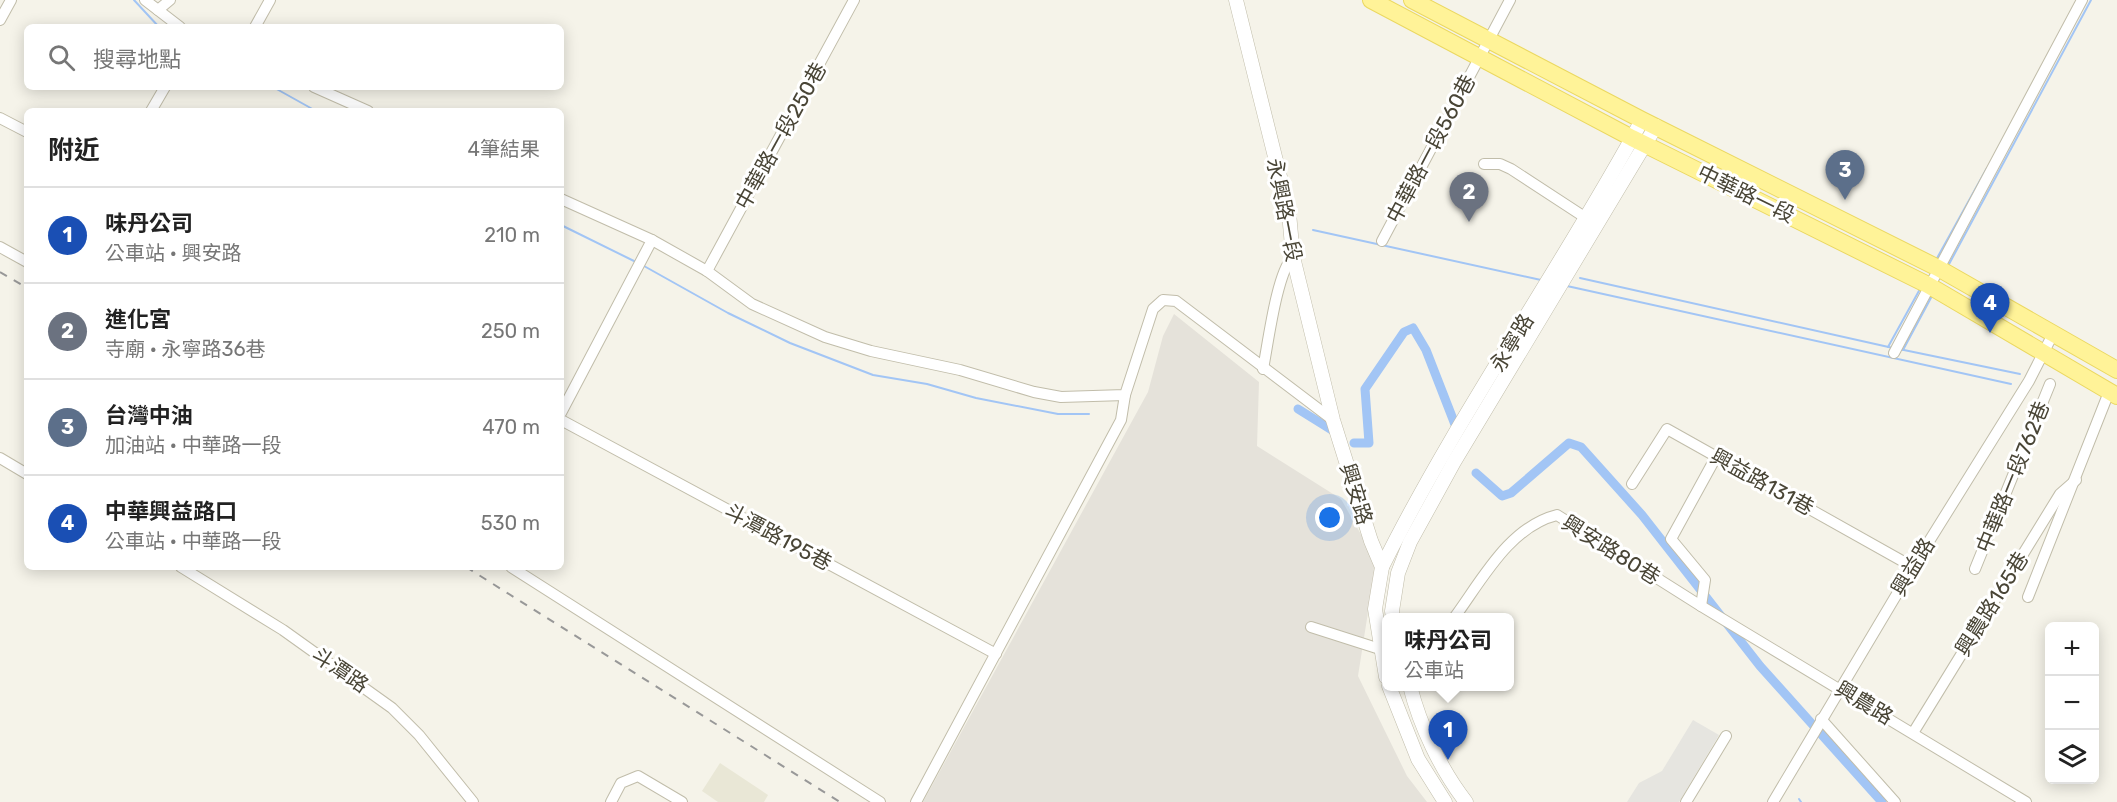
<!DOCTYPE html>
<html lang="zh-TW">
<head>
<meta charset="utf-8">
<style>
  body { margin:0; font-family:Rubik,"Noto Sans TC",sans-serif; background:#f2f2f2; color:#222 }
  .controls { position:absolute; right:18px; bottom:18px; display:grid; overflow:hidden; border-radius:9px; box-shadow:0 3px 15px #0003 }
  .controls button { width:54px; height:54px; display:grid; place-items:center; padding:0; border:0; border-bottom:2px solid #e0e0e0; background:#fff; color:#222; font:30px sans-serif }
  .you { position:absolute; left:1330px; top:518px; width:21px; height:21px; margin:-15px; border:4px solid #fff; border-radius:50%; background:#1a73e8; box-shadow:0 0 0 9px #1a73e833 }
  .badge { display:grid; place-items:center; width:39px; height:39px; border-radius:50%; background:#ff6016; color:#fff; font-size:20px; font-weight:700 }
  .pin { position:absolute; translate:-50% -50px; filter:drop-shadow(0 2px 3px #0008) }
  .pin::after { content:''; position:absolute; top:32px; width:21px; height:18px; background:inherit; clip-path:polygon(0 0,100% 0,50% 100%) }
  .popup { position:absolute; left:1382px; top:613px; width:132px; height:78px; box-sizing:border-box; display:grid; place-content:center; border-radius:9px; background:#fff; filter:drop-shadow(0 2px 4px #0005); font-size:20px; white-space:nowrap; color:#767676 }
  .popup b { font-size:22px; color:#222 }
  .popup::after { content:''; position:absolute; left:50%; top:100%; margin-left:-12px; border:12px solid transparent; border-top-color:#fff }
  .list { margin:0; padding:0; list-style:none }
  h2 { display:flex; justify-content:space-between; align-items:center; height:78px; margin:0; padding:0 24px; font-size:26px }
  h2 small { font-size:20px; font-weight:400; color:#767676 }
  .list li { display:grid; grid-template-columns:39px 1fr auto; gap:18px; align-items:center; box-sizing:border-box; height:96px; padding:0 24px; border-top:2px solid #e0e0e0 }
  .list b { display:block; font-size:22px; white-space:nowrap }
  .list p { margin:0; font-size:20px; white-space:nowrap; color:#767676 }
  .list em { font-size:20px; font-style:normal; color:#767676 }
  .icon { flex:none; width:33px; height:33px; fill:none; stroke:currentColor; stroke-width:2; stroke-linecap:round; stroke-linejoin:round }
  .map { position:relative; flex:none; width:2117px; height:802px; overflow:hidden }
  .search { position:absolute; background:#fff; box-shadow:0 3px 15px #0003; left:24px; top:24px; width:540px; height:66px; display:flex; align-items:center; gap:15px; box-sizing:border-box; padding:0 21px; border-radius:9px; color:#767676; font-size:22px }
  .panel { position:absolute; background:#fff; box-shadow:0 3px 15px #0003; left:24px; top:108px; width:540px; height:462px; border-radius:9px }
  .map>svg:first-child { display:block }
</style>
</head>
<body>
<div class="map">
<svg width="2117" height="802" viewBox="0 0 2117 802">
  <rect width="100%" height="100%" fill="#f5f3e9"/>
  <!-- residential -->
  <path fill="#e9e7d6" d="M720 763 768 795 764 802H718L702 791Z"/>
  <!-- industrial -->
  <path fill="#e5e2da" d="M1174 314 1259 382 1257 446 1341 499 1376 561 1358 676 1407 776 1427 802H923L1148 392 1163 336Z"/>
  <!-- parking -->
  <path fill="#e6e5e0" d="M1693 720 1719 735 1679 802H1627L1639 783 1662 771Z"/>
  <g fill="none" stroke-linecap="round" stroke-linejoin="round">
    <!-- stream -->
    <g stroke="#a2c5f5" stroke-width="2">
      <path d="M134 0 159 27"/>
      <path d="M273 87 316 111"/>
      <path d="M561 225 636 262"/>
      <path d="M1313 230 1541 280"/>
      <path d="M1936 260 1987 168"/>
      <path d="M644 266 728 313 790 343 873 375 927 384 976 398 1058 414H1089"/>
      <path d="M1948 266 2091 0"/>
      <path d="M1580 278 1893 348"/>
      <path d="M1567 286 2011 384"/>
      <path d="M1888 347 1920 289"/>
      <path d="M1899 349 2020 374"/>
      <path d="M1903 350 1933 294"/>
      <path d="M1799 799 1801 802"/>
    </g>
    <!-- canal -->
    <g stroke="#a2c5f5" stroke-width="9">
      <path d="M1298 409 1335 432"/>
      <path d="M1354 443H1369L1365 389 1404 332 1413 328 1426 350 1456 427"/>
      <path d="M1476 473 1502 496 1511 493 1569 443 1581 447 1642 515 1760 666 1882 802"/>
    </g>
    <defs>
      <g id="minor">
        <path d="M145 0 180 27"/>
        <path d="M158 10 170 0"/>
        <path d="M0 20 11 0"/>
        <path d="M255 27 270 0"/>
        <path d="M314 87 368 111"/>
        <path d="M151 111 165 87"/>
        <path d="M0 118 27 132"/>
        <path d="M1484 164H1500L1511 169 1586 218"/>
        <path d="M561 199 652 240 707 271 752 304 825 337 871 351 960 370 1034 392 1061 397 1125 395 1153 309 1163 300 1176 301 1333 420"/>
        <path d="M1382 241 1510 0"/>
        <path d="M0 247 27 262"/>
        <path d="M707 271 854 0"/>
        <path d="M1894 353 2082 0"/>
        <path d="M1263 369C1268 344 1277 271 1293 257"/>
        <path d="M561 413 652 240"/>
        <path d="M561 420 996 654"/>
        <path d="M0 458 27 474"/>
        <path d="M1632 484 1667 429 1913 567"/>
        <path d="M181 567 283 630 392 708 419 735 473 802"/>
        <path d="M511 567 880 802"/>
        <path d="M1975 569 2050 384"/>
        <path d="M2028 597 2109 392"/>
        <path d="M1701 606 1705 580 1671 539 1716 457"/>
        <path d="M1454 618C1482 580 1509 527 1557 515L1701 606 2026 802"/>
        <path d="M1311 627 1386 651"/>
        <path d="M1821 719 1895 802"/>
        <path d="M1913 733 2060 494 2076 480"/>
        <path d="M611 802 621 783 638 776 682 802"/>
        <path d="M916 802 1121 420 1125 395"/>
        <path d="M1686 802 1726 736"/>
        <path d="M1773 802 1913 567 2029 381 2054 332"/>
      </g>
      <g id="tertiary">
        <path d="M1236 0 1289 213 1293 257 1333 420 1371 541 1382 567 1375 609 1386 677"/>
        <path d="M1382 567C1458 414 1560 271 1642 120"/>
        <path d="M1393 618 1392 611 1398 573 1410 542 1454 462 1656 126"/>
        <path d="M1389 686 1418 759 1445 802"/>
        <path d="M1410 686C1420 726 1441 770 1466 802"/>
      </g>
      <g id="primary">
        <path d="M1371 0 1632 138 1928 285 2117 396"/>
        <path d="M1412 0 1642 120 1938 268 2117 370"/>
      </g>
    </defs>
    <!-- minor casing -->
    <use href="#minor" stroke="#c1bdaa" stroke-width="12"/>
    <!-- tertiary casing -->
    <use href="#tertiary" stroke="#c1bdaa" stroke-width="15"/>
    <!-- primary casing -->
    <use href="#primary" stroke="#ebd861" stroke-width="18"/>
    <!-- minor -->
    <use href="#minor" stroke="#fff" stroke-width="10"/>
    <!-- tertiary -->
    <use href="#tertiary" stroke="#fff" stroke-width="14"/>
    <!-- primary -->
    <use href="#primary" stroke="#fff398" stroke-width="16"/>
    <!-- rail -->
    <g stroke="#989898" stroke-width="2" stroke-dasharray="8 8" stroke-linecap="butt">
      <path d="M0 272 27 288"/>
      <path d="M466 567 840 802"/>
    </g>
  </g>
  <g text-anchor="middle" stroke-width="6" stroke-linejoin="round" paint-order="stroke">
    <!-- street labels -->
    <g font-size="21" fill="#494536" stroke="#fff">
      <text transform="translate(781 136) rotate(-61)" y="7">中華路一段250巷</text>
      <text transform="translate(1431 149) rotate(-62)" y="7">中華路一段560巷</text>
      <text transform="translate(1746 194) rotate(26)" y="7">中華路一段</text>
      <text transform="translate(1284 210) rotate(79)" y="7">永興路一段</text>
      <text transform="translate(1512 343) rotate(-59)" y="7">永寧路</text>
      <text transform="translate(2013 477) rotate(-68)" y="7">中華路一段762巷</text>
      <text transform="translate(1762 482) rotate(29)" y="7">興益路131巷</text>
      <text transform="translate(1356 494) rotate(73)" y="7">興安路</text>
      <text transform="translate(778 537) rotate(28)" y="7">斗潭路195巷</text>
      <text transform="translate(1611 550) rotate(32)" y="7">興安路80巷</text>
      <text transform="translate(1913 567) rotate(-59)" y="7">興益路</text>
      <text transform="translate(1992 604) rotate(-58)" y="7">興農路165巷</text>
      <text transform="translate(340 670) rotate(34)" y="7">斗潭路</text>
      <text transform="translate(1864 703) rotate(31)" y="7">興農路</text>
    </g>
  </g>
</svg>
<div class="controls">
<button>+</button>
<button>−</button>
<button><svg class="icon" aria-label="layers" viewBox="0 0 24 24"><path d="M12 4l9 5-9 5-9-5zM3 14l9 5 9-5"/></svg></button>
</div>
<div class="you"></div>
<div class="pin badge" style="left:1448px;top:760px;background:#1a4fb4">1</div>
<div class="popup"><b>味丹公司</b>公車站</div>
<div class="pin badge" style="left:1469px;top:222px;background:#6b7280">2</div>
<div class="pin badge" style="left:1845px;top:200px;background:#5c6f8a">3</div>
<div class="pin badge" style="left:1990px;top:333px;background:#1a4fb4">4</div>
<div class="search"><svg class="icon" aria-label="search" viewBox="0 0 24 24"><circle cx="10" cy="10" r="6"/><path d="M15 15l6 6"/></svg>搜尋地點</div>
<section class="panel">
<h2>附近<small>4筆結果</small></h2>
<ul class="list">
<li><span class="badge" style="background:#1a4fb4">1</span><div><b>味丹公司</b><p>公車站 · 興安路</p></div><em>210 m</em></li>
<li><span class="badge" style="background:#6b7280">2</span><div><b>進化宮</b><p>寺廟 · 永寧路36巷</p></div><em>250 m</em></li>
<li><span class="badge" style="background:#5c6f8a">3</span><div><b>台灣中油</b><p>加油站 · 中華路一段</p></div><em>470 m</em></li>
<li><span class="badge" style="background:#1a4fb4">4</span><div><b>中華興益路口</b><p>公車站 · 中華路一段</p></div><em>530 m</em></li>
</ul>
</section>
</div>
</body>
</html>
